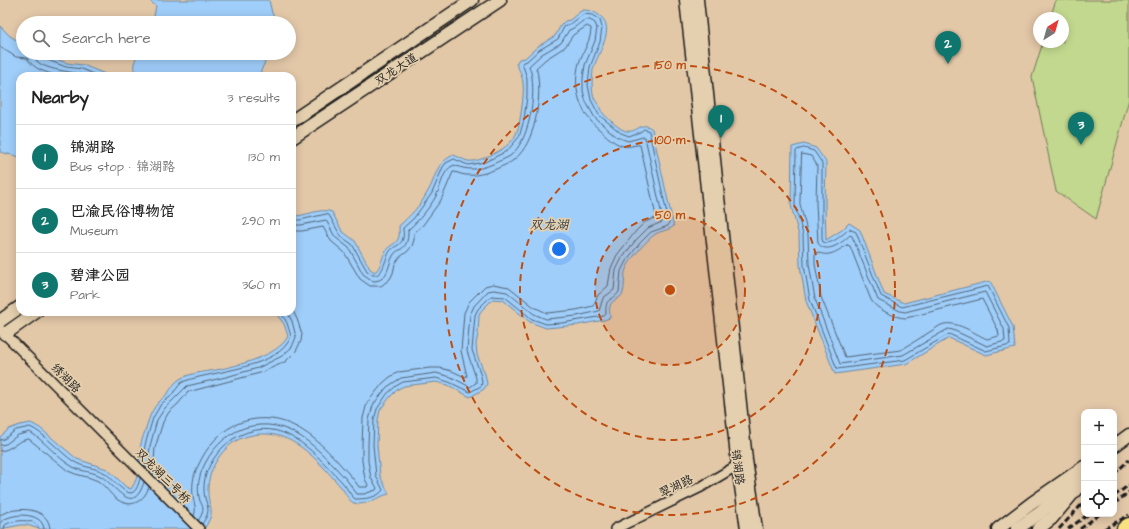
<!DOCTYPE html>
<html lang="en">
<head>
<meta charset="utf-8">
<style>
  body { margin:0; font-family:"Architects Daughter","LXGW WenKai TC",sans-serif; background:#f2f2f2; color:#222 }
  .controls { position:absolute; right:12px; bottom:12px; display:grid; overflow:hidden; border-radius:8px; box-shadow:0 2px 10px #0003 }
  .controls button { width:36px; height:36px; display:grid; place-items:center; padding:0; border:0; border-bottom:1px solid #e0e0e0; background:#fff; color:#222; font:20px sans-serif }
  .compass { position:absolute; left:1033px; top:12px; width:36px; height:36px; border-radius:50%; background:#fff; box-shadow:0 2px 10px #0003; rotate:37deg }
  .you { position:absolute; left:559px; top:249px; width:14px; height:14px; margin:-10px; border:3px solid #fff; border-radius:50%; background:#1a73e8; box-shadow:0 0 0 6px #1a73e833 }
  .badge { display:grid; place-items:center; width:26px; height:26px; border-radius:50%; background:#0f766e; color:#fff; font-size:13px; font-weight:700 }
  .pin { position:absolute; translate:-50% -33px; filter:drop-shadow(0 1px 2px #0008) }
  .pin::after { content:''; position:absolute; top:21px; width:14px; height:12px; background:inherit; clip-path:polygon(0 0,100% 0,50% 100%) }
  .list { margin:0; padding:0; list-style:none }
  h2 { display:flex; justify-content:space-between; align-items:center; height:52px; margin:0; padding:0 16px; font-size:17px }
  h2 small { font-size:13px; font-weight:400; color:#767676 }
  .list li { display:grid; grid-template-columns:26px 1fr auto; gap:12px; align-items:center; box-sizing:border-box; height:64px; padding:0 16px; border-top:1px solid #e0e0e0 }
  .list b { display:block; font-size:15px; white-space:nowrap }
  .list p { margin:0; font-size:13px; white-space:nowrap; color:#767676 }
  .list em { font-size:13px; font-style:normal; color:#767676 }
  .icon { flex:none; width:22px; height:22px; fill:none; stroke:currentColor; stroke-width:2; stroke-linecap:round; stroke-linejoin:round }
  .map { position:relative; flex:none; width:1129px; height:529px; overflow:hidden }
  .search { position:absolute; background:#fff; box-shadow:0 2px 10px #0003; left:16px; top:16px; width:280px; height:44px; display:flex; align-items:center; gap:10px; box-sizing:border-box; padding:0 14px; border-radius:22px; color:#767676; font-size:15px }
  .panel { position:absolute; background:#fff; box-shadow:0 2px 10px #0003; left:16px; top:72px; width:280px; height:244px; border-radius:12px }
  .map>svg:first-child { display:block }
</style>
</head>
<body>
<div class="map">
<svg width="1129" height="529" viewBox="0 0 1129 529">
  <rect width="100%" height="100%" fill="#e3c8a8"/>
  <filter id="ink" filterUnits="userSpaceOnUse"><feTurbulence type="fractalNoise" baseFrequency=".025" numOctaves="2"/><feDisplacementMap in="SourceGraphic" scale="8" xChannelSelector="R" yChannelSelector="G"/><feConvolveMatrix kernelMatrix="1 2 1 2 8 2 1 2 1" color-interpolation-filters="sRGB"/></filter>
  <g filter="url(#ink)">
    <!-- green -->
    <path fill="#c1d88e" stroke="#6e7a55" d="M1056 0H1129V99L1096 219 1056 191 1032 77 1043 42H1063V18H1050Z"/>
    <!-- water -->
    <g fill="#9fcefa" stroke="#6b87a1">
      <path d="M150 0H269L272 13 277 23H155L154 16 156 6 151 2Z"/>
      <path d="M583 10C590 10 595 12 600 16 617 28 596 56 593 70 592 80 591 91 595 100 597 103 599 105 600 108 602 112 600 110 603 113 607 118 621 131 627 131 638 133 641 120 652 129L673 223 674 226C668 231 659 231 654 235 645 242 628 261 625 272 624 278 625 286 623 293 620 300 612 299 610 306 609 309 610 314 610 318L604 320 578 325 546 328 530 322 503 300 493 299 481 311 479 316 478 334 476 344 477 355 485 374 487 384 484 389 470 397 448 385 436 382 404 386 398 389 390 397 380 410 378 420 377 445 380 476 389 494C378 496 367 507 354 503 348 501 345 491 341 487 314 456 286 422 242 438 223 445 208 469 208 489 207 509 218 508 204 529H39L27 525H21L0 529V437L9 429 20 425 31 423 40 428 77 459 107 469 115 476 126 487 131 489C140 476 138 466 140 451 140 444 143 437 145 431 151 412 152 408 166 395 171 390 174 382 180 379 190 373 204 372 216 370 236 366 279 356 288 336L284 324 275 312H292V216C305 217 320 207 332 212L342 231 355 241 370 269 375 272C381 267 382 257 386 250 390 245 396 244 398 239 400 236 399 230 399 226 410 216 420 206 427 193 438 175 433 166 453 155 458 156 463 160 468 161 474 162 482 159 489 156 517 143 518 135 522 106 524 90 525 78 516 64L519 59 525 58 537 47 555 36 561 25 565 21 570 20 578 13Z"/>
      <path d="M0 26 10 36 23 44V53H38L67 63 83 65 110 76H20V157L0 152Z"/>
      <path d="M139 53H269L260 73 257 76H137C131 67 134 61 139 53Z"/>
      <path d="M804 144 816 148 826 162 825 203 826 240 842 230 849 223 860 230 884 294 904 303 990 281 1013 327 1015 348 986 355 949 338 906 364 835 374 806 301 800 265 799 236 791 205 792 147Z"/>
    </g>
    <g fill="none" stroke-linecap="round" stroke-linejoin="round">
      <!-- shore -->
      <g stroke="#506375" stroke-width="1">
        <path d="M0 47 16 57 27 58C34 70 46 72 58 76"/>
        <path d="M33 53C34 72 74 70 86 76"/>
        <path d="M38 53 40 57 66 67 82 69 98 76"/>
        <path d="M804 148 814 151 822 163V239L823 242C831 246 843 234 849 229L856 232 881 296 902 307 988 286 1009 328 1010 345 986 351 949 334 905 360 837 369 810 300 804 265 803 235 795 205 796 151 797 150Z"/>
        <path d="M802 154 811 156 817 165 816 203 818 243C826 255 842 243 850 235L852 236 878 300 900 311 905 312 985 292 1004 329 1005 341 987 346 953 330 948 329 903 355 840 364 815 299 809 264 808 235 800 204Z"/>
        <path d="M847 245 850 246 871 300C876 309 895 318 906 318L982 299 998 330 999 336 987 339C975 334 955 319 941 325L901 350 845 357 821 297 815 264V254L817 252C829 258 837 251 847 245Z"/>
        <path d="M0 440 4 439 16 430 30 427C43 432 61 453 73 461 83 468 95 467 105 473 111 477 124 494 131 493 137 492 139 482 140 478"/>
        <path d="M0 445 6 444 18 435 30 432C46 442 57 458 73 467 82 472 93 471 102 477 117 487 133 517 144 482"/>
        <path d="M0 451C12 450 17 440 29 439L68 471C78 476 88 476 98 481 106 486 110 495 118 500 132 509 144 501 149 487"/>
        <path d="M143 465 145 445 153 418 161 404 170 397 181 383 185 381C212 371 281 368 291 336L287 323 281 312"/>
        <path d="M148 470 150 446 157 420 165 408 187 386 226 377 258 368 282 356 292 347 296 337 292 321 287 312"/>
        <path d="M153 475 155 448 163 422 169 412 178 404 188 392 260 373 285 362 296 351 301 341 302 334 297 319 292 309"/>
        <path d="M0 515C15 506 49 506 50 529"/>
        <path d="M194 516C197 507 194 505 193 496 192 486 193 475 198 466 207 446 221 429 242 422 284 409 314 435 340 464 347 472 354 479 359 487H367L368 485 365 479 362 461V445L363 418 367 403 383 383 390 377 399 372 430 368H440L452 371 465 377 467 376 461 351 464 313 469 302 485 286 493 284 509 287 534 307 547 313 576 310 593 306 598 295 608 286 611 268 617 255 636 231 645 222 655 218 656 216 640 145C635 144 629 148 623 146 613 143 607 136 600 130 580 114 572 88 579 63 583 51 591 41 591 28L587 26 573 35 565 47 546 59 536 68C537 71 538 74 538 77 541 102 535 142 515 159 509 164 502 166 496 169 482 175 469 178 455 172H453L441 200 423 225 414 233V240L412 246 407 252 400 257 395 264 393 273 390 279 381 286H370L360 279 344 252 331 241 323 227 302 231H292"/>
        <path d="M198 521C200 518 203 513 203 509 203 506 201 503 200 501 197 491 198 480 202 470 210 451 224 435 244 428 289 414 318 449 346 479 350 484 353 489 357 494H364L376 490 377 488 371 478 368 461V445L369 420 373 405 387 387 401 378 436 373 451 377 470 387 476 383V378L467 351 470 315 474 306 488 291 494 290 507 292 534 314 546 319 577 316 599 311 603 298 614 290 616 270 622 258 636 240 648 228 662 222 663 220 645 137H643L628 141 617 137 595 118 586 102 583 91V78L585 65 595 41 597 28 595 23C583 14 581 26 569 30L561 43 542 54 529 66C530 70 532 74 532 78 535 101 529 141 510 156 505 159 499 161 493 164 479 170 468 171 454 165 442 170 442 185 436 196 429 209 419 220 408 230 408 238 408 245 400 250 398 251 397 251 395 253 387 263 390 281 373 281L363 274 349 248 335 237 326 220 301 225H292"/>
        <path d="M0 523C9 512 43 511 44 529"/>
        <path d="M202 524C204 521 208 515 208 510 208 506 206 502 205 498 203 490 204 479 207 471 216 452 227 439 248 432 288 419 317 456 342 482 347 487 349 494 355 499 365 499 377 498 383 490L376 476 373 445 374 420 377 409 387 394 396 386 403 382 436 378 449 382 470 392 481 386 482 383 481 376 472 350 475 315 478 309 491 296 505 297 532 319 546 324 562 323 604 316 606 314C605 296 611 303 619 292L621 271 626 261 640 243 651 232 668 226 669 223 649 131 644 129 640 132 629 136 621 133 599 115 591 100 588 85 590 67 600 42 602 28 600 20 592 15 584 14 572 23 567 25 564 27 558 39 539 50 527 61 522 63 527 78V96L524 120 519 137 507 151 485 162 468 165 454 159 446 163 443 167 432 193 425 203 414 218 403 228C403 231 404 234 403 238 402 245 394 246 390 251 384 260 384 276 373 275L367 271 352 244 343 238 339 233 329 215 326 214 300 220H292"/>
        <path d="M4 529 5 525C12 520 37 517 39 529"/>
      </g>
      <defs>
        <g id="street">
          <path d="M0 329 199 529"/>
          <path d="M615 529 701 487 743 462"/>
        </g>
        <g id="secondary">
          <path d="M686 0 738 465 747 529"/>
          <path d="M697 0 746 460 756 529"/>
          <path d="M292 121 472 0"/>
          <path d="M292 138 500 0"/>
          <path d="M0 321 20 307"/>
          <path d="M5 334 36 312"/>
          <path d="M1114 446 1129 435"/>
          <path d="M998 529 1032 503 1084 467"/>
          <path d="M1017 529 1041 512 1073 482"/>
          <path d="M1038 529 1052 518 1084 480"/>
        </g>
        <path id="highway" d="M1125 529 1129 526"/>
      </defs>
      <!-- street casing -->
      <use href="#street" stroke="#1c1c1c" stroke-width="12"/>
      <!-- secondary casing -->
      <use href="#secondary" stroke="#1c1c1c" stroke-width="15"/>
      <!-- highway casing -->
      <use href="#highway" stroke="#1c1c1c" stroke-width="19"/>
      <!-- street -->
      <use href="#street" stroke="#e4cfae" stroke-width="9"/>
      <!-- secondary -->
      <use href="#secondary" stroke="#e4cfae" stroke-width="12"/>
      <!-- highway -->
      <use href="#highway" stroke="#f9e181" stroke-width="16"/>
      <!-- rail -->
      <g stroke="#1c1c1c" stroke-width="3" stroke-dasharray="6 3" stroke-linecap="butt">
        <path d="M1114 474 1129 460"/>
        <path d="M1114 496 1129 485"/>
        <path d="M1114 504 1129 492"/>
        <path d="M1059 529 1084 502"/>
        <path d="M1068 529 1089 514"/>
        <path d="M1080 529 1100 514"/>
        <path d="M1104 529 1129 515"/>
      </g>
    </g>
  </g>
  <!-- distance rings -->
  <circle cx="670" cy="290" r="75" fill="#bf4d0f" fill-opacity=".12"/>
  <g fill="none" stroke="#bf4d0f" stroke-width="2" stroke-dasharray="7 5">
    <circle cx="670" cy="290" r="75"/>
    <circle cx="670" cy="290" r="150"/>
    <circle cx="670" cy="290" r="225"/>
  </g>
  <g text-anchor="middle" stroke-width="3.5" stroke-linejoin="round" paint-order="stroke">
    <!-- street labels -->
    <g font-size="12" fill="#1c1c1c" stroke="#e4cfae">
      <text transform="translate(396 69) rotate(-33)" y="4">双龙大道</text>
      <text transform="translate(66 378) rotate(45)" y="4">绣湖路</text>
      <text transform="translate(738 467) rotate(83)" y="4">锦湖路</text>
      <text transform="translate(163 476) rotate(45)" y="4">双龙湖三号桥</text>
      <text transform="translate(676 486) rotate(-26)" y="4">翠湖路</text>
    </g>
    <!-- water labels -->
    <g font-size="13" font-style="italic" fill="#364048" stroke="#e4cfae">
      <text x="549" y="229">双龙湖</text>
    </g>
  </g>
  <circle cx="670" cy="290" r="6" fill="#bf4d0f" stroke="#e4cfae" stroke-width="2"/>
  <g font-size="12" text-anchor="middle" font-weight="bold" fill="#bf4d0f" stroke="#e4cfae" stroke-width="3.5" stroke-linejoin="round" paint-order="stroke">
    <text x="670" y="69">150 m</text>
    <text x="670" y="144">100 m</text>
    <text x="670" y="219">50 m</text>
  </g>
</svg>
<div class="controls">
<button>+</button>
<button>−</button>
<button><svg class="icon" aria-label="locate" viewBox="0 0 24 24"><circle cx="12" cy="12" r="6"/><path d="M12 2v4M12 18v4M2 12h4M18 12h4"/></svg></button>
</div>
<svg class="compass" viewBox="-18 -18 36 36"><path d="M0-13l5 13h-10z" fill="#e53935"/><path d="M0 13l5-13h-10z" fill="#767676"/></svg>
<div class="you"></div>
<div class="pin badge" style="left:721px;top:138px">1</div>
<div class="pin badge" style="left:948px;top:64px">2</div>
<div class="pin badge" style="left:1081px;top:145px">3</div>
<div class="search"><svg class="icon" aria-label="search" viewBox="0 0 24 24"><circle cx="10" cy="10" r="6"/><path d="M15 15l6 6"/></svg>Search here</div>
<section class="panel">
<h2>Nearby<small>3 results</small></h2>
<ul class="list">
<li><span class="badge">1</span><div><b>锦湖路</b><p>Bus stop · 锦湖路</p></div><em>130 m</em></li>
<li><span class="badge">2</span><div><b>巴渝民俗博物馆</b><p>Museum</p></div><em>290 m</em></li>
<li><span class="badge">3</span><div><b>碧津公园</b><p>Park</p></div><em>360 m</em></li>
</ul>
</section>
</div>
</body>
</html>
